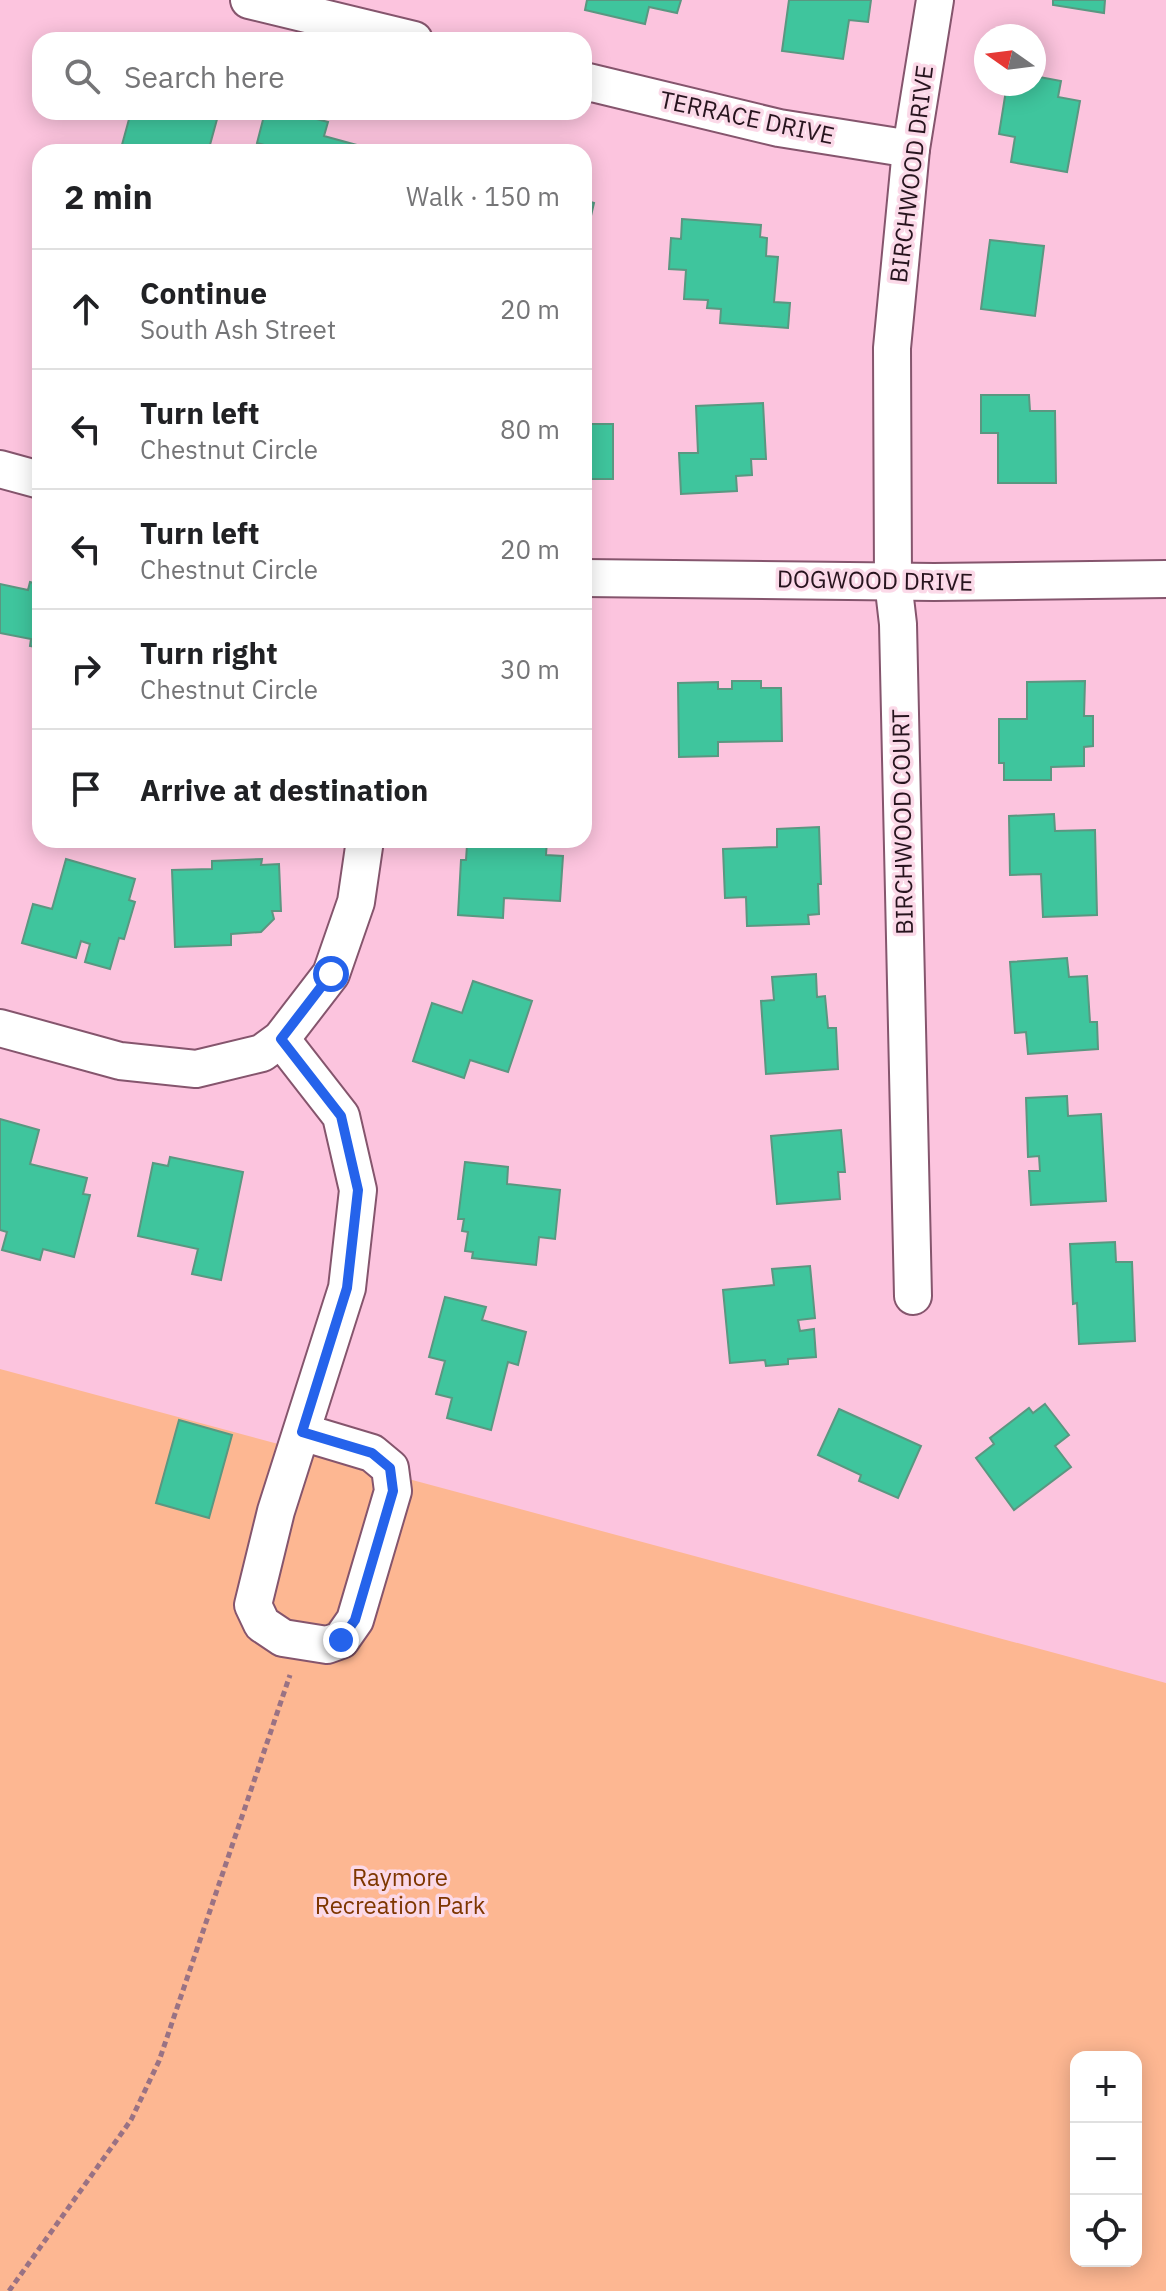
<!DOCTYPE html>
<html lang="en">
<head>
<meta charset="utf-8">
<style>
  body { margin:0; font-family:"IBM Plex Sans",sans-serif; background:#f2f2f2; color:#202124 }
  .controls { position:absolute; right:24px; bottom:24px; display:grid; overflow:hidden; border-radius:16px; box-shadow:0 4px 20px #0003 }
  .controls button { width:72px; height:72px; display:grid; place-items:center; padding:0; border:0; border-bottom:2px solid #e0e0e0; background:#fff; color:#202124; font:40px sans-serif }
  .compass { position:absolute; left:974px; top:24px; width:72px; height:72px; border-radius:50%; background:#fff; box-shadow:0 4px 20px #0003; rotate:284deg }
  .stop { position:absolute; width:24px; height:24px; margin:-18px; border:6px solid #2563eb; border-radius:50%; background:#fff }
  .stop.end { background:#2563eb; border-color:#fff; box-shadow:0 2px 8px #0008 }
  .list { margin:0; padding:0; list-style:none }
  h2 { display:flex; justify-content:space-between; align-items:center; height:104px; margin:0; padding:0 32px; font-size:34px }
  h2 small { font-size:26px; font-weight:400; color:#757577 }
  .list li { display:grid; grid-template-columns:52px 1fr auto; gap:24px; align-items:center; box-sizing:border-box; height:120px; padding:0 32px; border-top:2px solid #e0e0e0 }
  .list b { display:block; font-size:30px; white-space:nowrap }
  .list p { margin:0; font-size:26px; white-space:nowrap; color:#757577 }
  .list em { font-size:26px; font-style:normal; color:#757577 }
  .icon { flex:none; width:44px; height:44px; fill:none; stroke:currentColor; stroke-width:2; stroke-linecap:round; stroke-linejoin:round }
  .map { position:relative; flex:none; width:1166px; height:2291px; overflow:hidden }
  .search { position:absolute; background:#fff; box-shadow:0 4px 20px #0003; left:32px; top:32px; width:560px; height:88px; display:flex; align-items:center; gap:20px; box-sizing:border-box; padding:0 28px; border-radius:24px; color:#757577; font-size:30px }
  .panel { position:absolute; background:#fff; box-shadow:0 4px 20px #0003; left:32px; top:144px; width:560px; height:704px; border-radius:24px }
  .map>svg:first-child { display:block }
</style>
</head>
<body>
<div class="map">
<svg width="1166" height="2291" viewBox="0 0 1166 2291">
  <rect width="100%" height="100%" fill="#fcc4de"/>
  <!-- green -->
  <path fill="#fdb792" fill-rule="evenodd" d="M0 1369 1166 1683V2291H0ZM1076 2057H1136V2261H1076Z"/>
  <!-- building -->
  <g fill="#3fc59d" stroke="#5a9781" stroke-width="2">
    <path d="M587 0H681L677 13 649 7 645 24 585 10Z"/>
    <path d="M789 0H871L868 22 849 20 843 59 782 51Z"/>
    <path d="M1053 0H1105L1104 13 1053 5Z"/>
    <path d="M1034 76 1061 81 1058 97 1080 101 1067 172 1011 162 1015 137 999 134 1007 84H1034Z"/>
    <path d="M131 112H219L208 152H120Z"/>
    <path d="M265 112H290L328 122 324 136 364 147 362 152H290L257 143Z"/>
    <path d="M584 200 594 203 584 246Z"/>
    <path d="M682 219 761 225 760 237 767 238 766 256 778 257 774 302 790 303 788 328 720 323 721 309 707 308 708 300 684 299 686 270 669 269 671 238 681 239Z"/>
    <path d="M990 240 1044 246 1035 316 981 309Z"/>
    <path d="M981 395H1029L1030 411H1055L1056 483H998V433H981Z"/>
    <path d="M763 403 766 459H751L752 475 736 476 737 491 681 494 679 453H698L696 406Z"/>
    <rect x="584" y="424" width="29" height="55"/>
    <path d="M30 582 40 585V648L30 646 31 639 0 633V584L28 590Z"/>
    <path d="M732 681H761V688H781L782 741 718 742V756L679 757 678 683 718 682V689H732Z"/>
    <path d="M1085 681 1084 716H1093V746L1084 747V766L1051 767V780H1004V763H999V719H1027V682Z"/>
    <path d="M1054 814 1055 831 1095 830 1097 915 1043 917 1041 874 1010 875 1009 816Z"/>
    <path d="M819 827 821 884H818L819 914 808 915 809 924 747 926 746 897 725 898 723 849 777 847V829Z"/>
    <path d="M473 840H547L546 855 563 856 560 901 504 898 503 918 458 915 461 860H466L467 845H473Z"/>
    <path d="M66 859 135 879 129 900 135 902 124 939 119 938 110 969 85 962 90 944 81 941 76 958 22 943 33 904 52 909Z"/>
    <path d="M262 859 261 865 279 864 281 911H272L274 919 261 932 231 934V945L175 947 172 870 212 869V861Z"/>
    <path d="M1067 958 1069 977 1087 976 1090 1022H1097L1098 1049 1028 1054 1026 1032 1015 1033 1010 962Z"/>
    <path d="M816 974 817 997 825 996 828 1028H836L838 1069 766 1074 761 1001 774 1000 772 977Z"/>
    <path d="M473 981 532 1001 508 1072 470 1060 464 1078 413 1061 432 1003 462 1013Z"/>
    <path d="M1067 1096 1068 1116 1101 1114 1106 1201 1031 1205 1029 1171H1040L1039 1156 1028 1157 1026 1098Z"/>
    <path d="M0 1119 39 1130 30 1164 87 1178 83 1194 90 1195 74 1257 43 1249 40 1260 2 1250 7 1232 0 1230Z"/>
    <path d="M841 1130 845 1172H838L840 1199 777 1204 771 1136Z"/>
    <path d="M170 1157 243 1172 221 1280 192 1274 198 1249 138 1236 153 1163 168 1166Z"/>
    <path d="M465 1162 508 1167 507 1184 560 1190 555 1239 539 1237 536 1265 472 1258 473 1252 465 1251 468 1232 462 1231 464 1219H458Z"/>
    <path d="M1115 1242 1116 1262H1132L1135 1341 1079 1344 1077 1303 1073 1304 1070 1244Z"/>
    <path d="M810 1266 815 1318 798 1320 800 1331 814 1329 816 1357 788 1359V1364L766 1366 765 1360 730 1363 723 1290 774 1285 772 1269Z"/>
    <path d="M445 1297 486 1307 482 1320 526 1332 518 1365 508 1362 491 1430 447 1418 452 1398 436 1394 445 1361 429 1357Z"/>
    <path d="M1045 1404 1069 1435 1055 1446 1071 1467 1014 1510 976 1458 994 1444 990 1438 1029 1408 1033 1413Z"/>
    <path d="M839 1409 921 1446 898 1498 859 1481 861 1475 818 1455Z"/>
    <path d="M179 1420 232 1435 209 1518 156 1503Z"/>
  </g>
  <g fill="none" stroke-linecap="round" stroke-linejoin="round">
    <defs>
      <g id="street">
        <path d="M249 0 414 40"/>
        <path d="M584 81 779 128 911 149"/>
        <path d="M0 469 40 480"/>
        <path d="M584 578 934 582 1166 579"/>
        <path d="M0 1028 120 1061 196 1069 262 1053 281 1039 331 974 356 902 365 840"/>
        <path d="M281 1039 341 1116 358 1190 347 1288 276 1511 253 1605 262 1624 283 1638 327 1645 341 1640 355 1620 393 1491 390 1468 372 1453 302 1432"/>
        <path d="M913 1296 898 624 893 581 892 348 911 149 935 0"/>
      </g>
    </defs>
    <!-- street casing -->
    <use href="#street" stroke="#85556d" stroke-width="40"/>
    <!-- path -->
    <path stroke="#997284" stroke-width="5" stroke-dasharray="6 4" stroke-linecap="butt" d="M9 2291 131 2120 159 2061 290 1675"/>
    <!-- street -->
    <use href="#street" stroke="#fff" stroke-width="36"/>
  </g>
  <g fill="none" stroke-linecap="round" stroke-linejoin="round">
    <!-- route -->
    <path stroke="#2563eb" stroke-width="10" d="M331 974 281 1039 341 1116 358 1190 347 1288 302 1432 372 1453 390 1468 393 1491 355 1620 341 1640"/>
  </g>
  <g text-anchor="middle" stroke-width="7" stroke-linejoin="round" paint-order="stroke">
    <!-- street labels -->
    <g font-size="24" fill="#27141e" stroke="#fbd9e8">
      <text transform="translate(747 118) rotate(12)" y="8">TERRACE DRIVE</text>
      <text transform="translate(912 174) rotate(-83)" y="8">BIRCHWOOD DRIVE</text>
      <text transform="translate(875 581) rotate(1)" y="8">DOGWOOD DRIVE</text>
      <text transform="translate(903 822) rotate(-91)" y="8">BIRCHWOOD COURT</text>
    </g>
    <!-- park labels -->
    <g font-size="24" fill="#7e3600" stroke="#fbd9e8">
      <text x="400" y="1886">Raymore<tspan x="400" dy="28">Recreation Park</tspan></text>
    </g>
  </g>
</svg>
<div class="controls">
<button>+</button>
<button>−</button>
<button><svg class="icon" aria-label="locate" viewBox="0 0 24 24"><circle cx="12" cy="12" r="6"/><path d="M12 2v4M12 18v4M2 12h4M18 12h4"/></svg></button>
</div>
<svg class="compass" viewBox="-18 -18 36 36"><path d="M0-13l5 13h-10z" fill="#e53935"/><path d="M0 13l5-13h-10z" fill="#757577"/></svg>
<div class="stop" style="left:331px;top:974px"></div>
<div class="stop end" style="left:341px;top:1640px"></div>
<div class="search"><svg class="icon" aria-label="search" viewBox="0 0 24 24"><circle cx="10" cy="10" r="6"/><path d="M15 15l6 6"/></svg>Search here</div>
<section class="panel">
<h2>2 min<small>Walk · 150 m</small></h2>
<ul class="list">
<li><svg class="icon" aria-label="ahead" viewBox="0 0 24 24"><path d="M12 20V5M6 11l6-6 6 6"/></svg><div><b>Continue</b><p>South Ash Street</p></div><em>20 m</em></li>
<li><svg class="icon" aria-label="left" viewBox="0 0 24 24"><path d="M17 20v-9H6M10 6l-5 5 5 5"/></svg><div><b>Turn left</b><p>Chestnut Circle</p></div><em>80 m</em></li>
<li><svg class="icon" aria-label="left" viewBox="0 0 24 24"><path d="M17 20v-9H6M10 6l-5 5 5 5"/></svg><div><b>Turn left</b><p>Chestnut Circle</p></div><em>20 m</em></li>
<li><svg class="icon" aria-label="right" viewBox="0 0 24 24"><path d="M7 20v-9h11M14 6l5 5-5 5"/></svg><div><b>Turn right</b><p>Chestnut Circle</p></div><em>30 m</em></li>
<li><svg class="icon" aria-label="arrive" viewBox="0 0 24 24"><path d="M6 21V4h12l-3 4 3 4H6"/></svg><div><b>Arrive at destination</b></div></li>
</ul>
</section>
</div>
</body>
</html>
